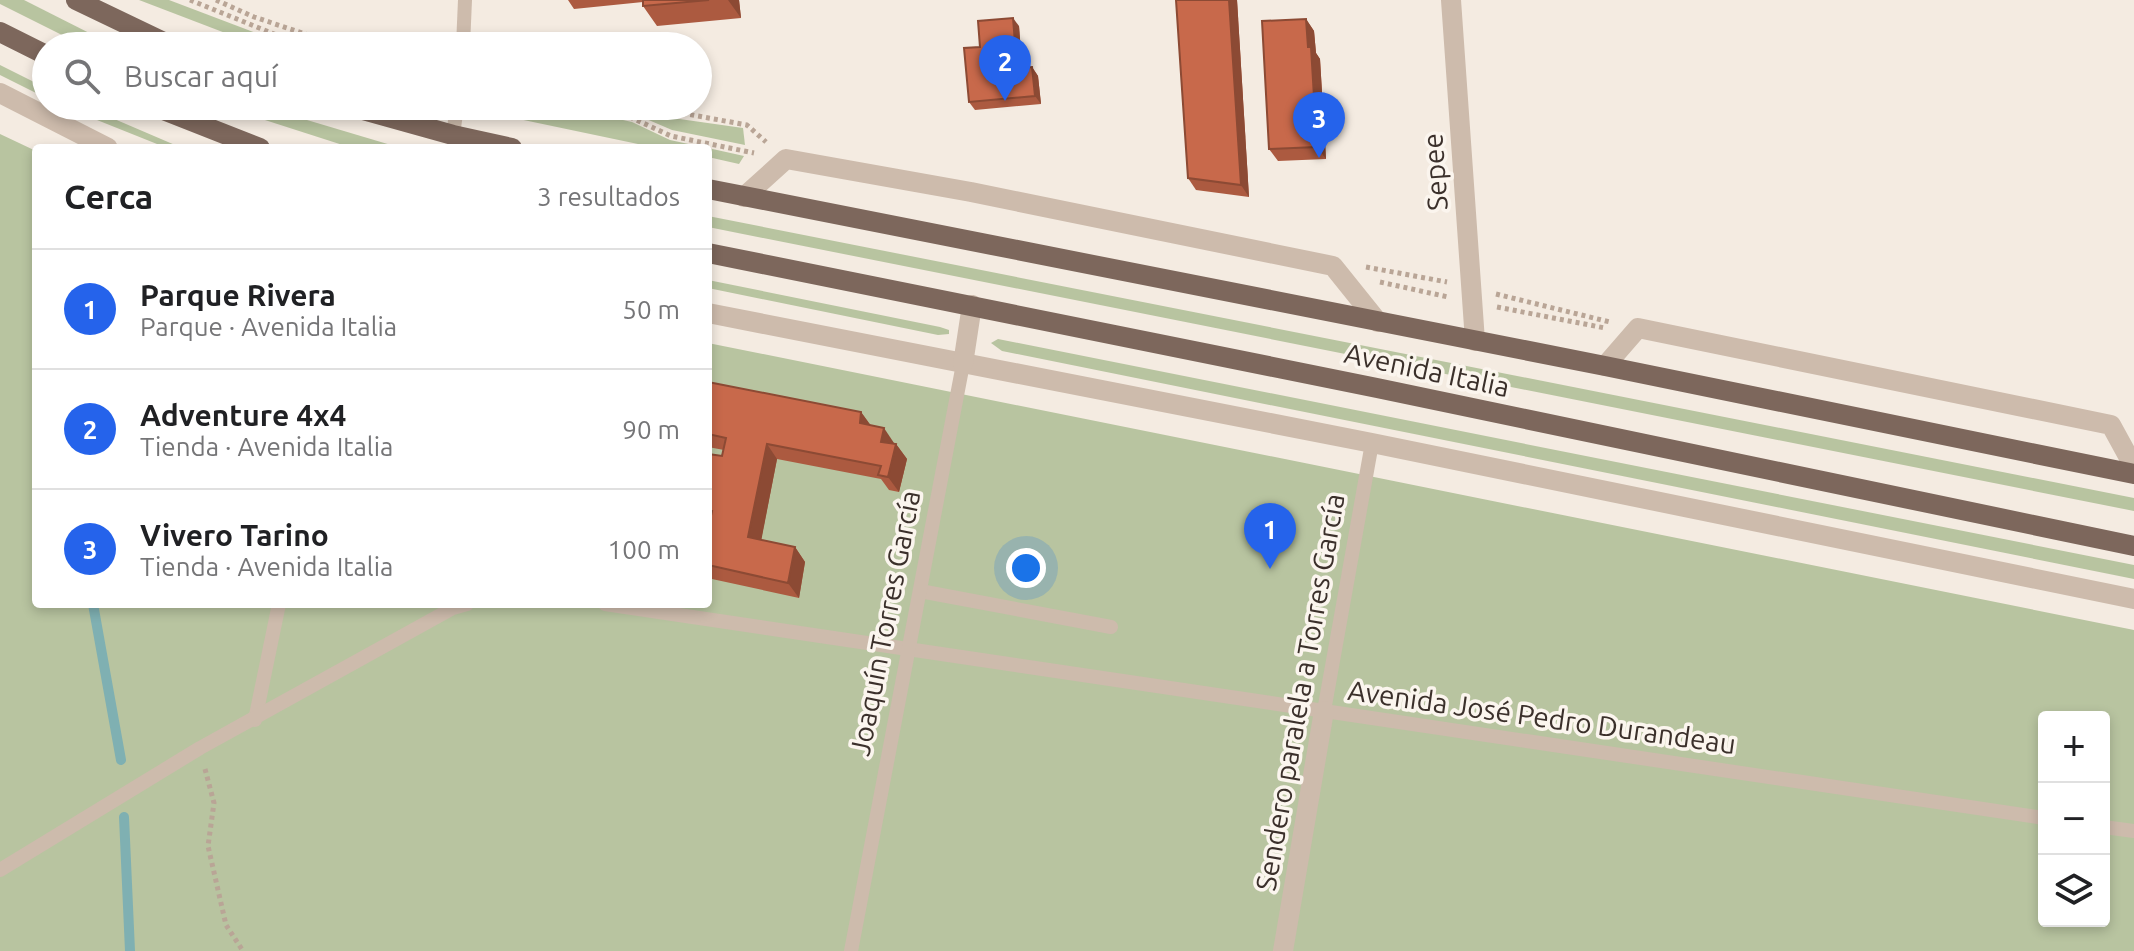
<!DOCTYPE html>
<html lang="es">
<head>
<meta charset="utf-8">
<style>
  body { margin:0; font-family:Ubuntu,sans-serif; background:#f2f2f2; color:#202124 }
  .controls { position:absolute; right:24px; bottom:24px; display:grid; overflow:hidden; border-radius:8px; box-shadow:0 4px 12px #0003 }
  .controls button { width:72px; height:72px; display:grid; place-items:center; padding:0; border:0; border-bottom:2px solid #e0e0e0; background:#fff; color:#202124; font:40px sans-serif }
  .you { position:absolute; left:1026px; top:568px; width:28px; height:28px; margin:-20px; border:6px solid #fff; border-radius:50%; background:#1a73e8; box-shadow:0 0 0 12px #1a73e833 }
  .badge { display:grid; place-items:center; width:52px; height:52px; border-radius:50%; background:#2563eb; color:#fff; font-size:26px; font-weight:700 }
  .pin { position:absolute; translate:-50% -66px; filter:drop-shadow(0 2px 4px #0008) }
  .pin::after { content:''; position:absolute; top:42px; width:28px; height:24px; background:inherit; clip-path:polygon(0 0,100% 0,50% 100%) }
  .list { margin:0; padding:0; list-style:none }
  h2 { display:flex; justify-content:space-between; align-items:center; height:104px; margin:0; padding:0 32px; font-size:34px }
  h2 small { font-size:26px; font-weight:400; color:#757577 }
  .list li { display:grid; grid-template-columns:52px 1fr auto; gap:24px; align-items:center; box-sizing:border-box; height:120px; padding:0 32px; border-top:2px solid #e0e0e0 }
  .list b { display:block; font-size:30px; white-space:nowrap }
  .list p { margin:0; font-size:26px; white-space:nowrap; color:#757577 }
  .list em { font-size:26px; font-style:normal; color:#757577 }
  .icon { flex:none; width:44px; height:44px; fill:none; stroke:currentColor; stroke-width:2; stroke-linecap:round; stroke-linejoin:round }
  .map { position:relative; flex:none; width:2134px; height:951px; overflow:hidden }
  .search { position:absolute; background:#fff; box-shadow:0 4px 12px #0003; left:32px; top:32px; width:680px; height:88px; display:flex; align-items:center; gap:20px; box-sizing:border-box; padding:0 28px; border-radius:44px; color:#757577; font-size:30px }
  .panel { position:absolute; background:#fff; box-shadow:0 4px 12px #0003; left:32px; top:144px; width:680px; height:464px; border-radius:8px }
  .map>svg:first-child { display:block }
</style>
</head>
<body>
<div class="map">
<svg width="2134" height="951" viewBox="0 0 2134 951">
  <rect width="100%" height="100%" fill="#f4ebe1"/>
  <!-- green -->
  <g fill="#b8c4a0" fill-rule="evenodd">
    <path d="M0 0H24L115 46H84L0 4Z"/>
    <path d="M139 0H169L290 46H259Z"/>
    <path d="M0 65 46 88V98L0 75Z"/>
    <path d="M62 106H84L182 148H167Z"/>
    <path d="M221 106H260L401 148H352Z"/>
    <path d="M475 106H560L632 122 670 140 707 148H657L481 111Z"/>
    <path d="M630 112 743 128 745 145 672 130Z"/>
    <path d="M0 134 36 151V604H708V343L2134 630V951H0ZM2044 717H2104V921H2044Z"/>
    <path d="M708 148 744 156 739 164 708 157Z"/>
    <path d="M708 216 2134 498V511L708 227Z"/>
    <path d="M708 280 940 327 949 330V334L938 335 708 288Z"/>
    <path d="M998 339 2134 565V579L1002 351 991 343Z"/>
  </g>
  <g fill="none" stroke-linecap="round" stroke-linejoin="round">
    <!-- stream -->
    <g stroke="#7fb0b2" stroke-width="10">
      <path d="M93 604 121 760"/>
      <path d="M124 817 130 951"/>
    </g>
    <!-- path -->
    <g stroke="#b9a596" stroke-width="5" stroke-dasharray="4 4" stroke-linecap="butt">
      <path d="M190 0 294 42 311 46"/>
      <path d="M216 0 254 17 342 46"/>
      <path d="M583 106 630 117 671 136 754 153"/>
      <path d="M643 106 747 125 766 142"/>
      <path d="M1366 267 1447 282"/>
      <path d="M1380 282 1448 297"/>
      <path d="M1496 294 1610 322"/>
      <path d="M1497 307 1605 328"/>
      <path d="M205 769 214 803 208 846 226 925 243 951"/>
    </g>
    <!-- service -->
    <g stroke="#cdbbac" stroke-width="14">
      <path d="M463 46 465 0"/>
      <path d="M453 135 457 106"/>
      <path d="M920 591 1111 627"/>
      <path d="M605 604 2044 818"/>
      <path d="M1324 711 1372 443"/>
      <path d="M255 720 279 604"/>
      <path d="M2104 827 2134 831"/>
      <path d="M0 870 200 748 453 608 467 604"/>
      <path d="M851 951 963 364"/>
    </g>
    <!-- pedestrian -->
    <path stroke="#cdbbac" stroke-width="20" d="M1283 951 1324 711"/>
    <!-- minor -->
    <g stroke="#cdbbac" stroke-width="20">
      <path d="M1451 0 1475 341"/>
      <path d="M0 93 108 148"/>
      <path d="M744 197 786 159 971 192 1333 266 1378 322"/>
      <path d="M708 313 1372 443 2134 599"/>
      <path d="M963 364 972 305"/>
      <path d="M1605 366 1638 328 2111 425 2134 467"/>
    </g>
    <!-- primary -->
    <g stroke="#7d675c" stroke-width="20">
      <path d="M76 0 172 46"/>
      <path d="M0 32 46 55"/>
      <path d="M153 106 260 148"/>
      <path d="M349 106 453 135 512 148"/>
      <path d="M708 189 1605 366 2134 474"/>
      <path d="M708 253 1377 388 2134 546"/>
    </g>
  </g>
  <!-- wall -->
  <g fill="#ac5a40">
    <path d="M568 0H739L741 18 657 26 643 6V2L574 9Z"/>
    <path d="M1176 0H1237L1249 197 1196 190 1188 178Z"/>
    <path d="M1306 19 1314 31 1316 53 1320 59 1326 159 1278 161 1269 149Z"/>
    <path d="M1019 26 1022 68 1032 67 1038 76 1041 104 975 110 969 102 980 47Z"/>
    <path d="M708 382 861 412 870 425 894 444H896L907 459 899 492 889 490 881 479 777 459 761 540 795 547 805 562 799 598 712 579H708V530L710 523H708V454L722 456 724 450 708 447Z"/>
  </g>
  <!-- shaded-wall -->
  <g fill="#8c4a34">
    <path d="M728 0H739L741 18Z"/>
    <path d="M1229 0H1237L1249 197 1241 185Z"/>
    <path d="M1013 18 1019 26 1023 77 1017 68Z"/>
    <path d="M1306 19 1314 31 1316 53 1320 59 1326 159 1317 147Z"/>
    <path d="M1032 67 1038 76 1041 104 1035 96Z"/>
    <path d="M861 412 872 427 860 423Z"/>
    <path d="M884 428 894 443 892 457 881 442Z"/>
    <path d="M767 444 777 459 759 552 748 537Z"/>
    <path d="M896 444 907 459 899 492 888 477Z"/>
    <path d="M795 547 805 562 799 598 788 583Z"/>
  </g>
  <!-- building -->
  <g fill="#c8694b" stroke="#8c4a34" stroke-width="2">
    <path d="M643 0H709L643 6Z"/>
    <path d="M1176 0H1229L1241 185 1188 178Z"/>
    <path d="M1013 18 1017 68 1032 67 1035 96 969 102 964 48 980 47 978 21Z"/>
    <path d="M1306 19 1308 47H1311L1317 147 1269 149 1262 21Z"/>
    <path d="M708 382 861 412 860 423 884 428 881 442 896 444 888 477 878 475 881 466 767 444 748 537 795 547 788 583 708 565V530L712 511 708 510V454L722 456 726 438 708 434Z"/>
  </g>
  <g text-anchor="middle" stroke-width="7" stroke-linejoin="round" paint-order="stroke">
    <!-- street labels -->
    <g font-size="28" fill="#3b302b" stroke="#fbf5ee">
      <text transform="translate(1435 172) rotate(-94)" y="10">Sepee</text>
      <text transform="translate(1427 370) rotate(12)" y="10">Avenida Italia</text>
      <text transform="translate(885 623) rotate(-79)" y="10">Joaquín Torres García</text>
      <text transform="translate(1300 692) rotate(-80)" y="10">Sendero paralela a Torres García</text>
      <text transform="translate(1542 717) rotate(8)" y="10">Avenida José Pedro Durandeau</text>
    </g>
  </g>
</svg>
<div class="controls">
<button>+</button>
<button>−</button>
<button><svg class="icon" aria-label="layers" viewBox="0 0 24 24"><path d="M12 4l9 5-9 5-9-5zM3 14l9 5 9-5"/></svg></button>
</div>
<div class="you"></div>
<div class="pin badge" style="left:1270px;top:569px">1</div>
<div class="pin badge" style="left:1005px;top:101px">2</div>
<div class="pin badge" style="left:1319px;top:158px">3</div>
<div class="search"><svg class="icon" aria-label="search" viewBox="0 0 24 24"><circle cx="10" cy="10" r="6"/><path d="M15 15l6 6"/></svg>Buscar aquí</div>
<section class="panel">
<h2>Cerca<small>3 resultados</small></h2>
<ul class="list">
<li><span class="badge">1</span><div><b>Parque Rivera</b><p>Parque · Avenida Italia</p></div><em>50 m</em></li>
<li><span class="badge">2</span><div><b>Adventure 4x4</b><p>Tienda · Avenida Italia</p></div><em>90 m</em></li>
<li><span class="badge">3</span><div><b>Vivero Tarino</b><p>Tienda · Avenida Italia</p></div><em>100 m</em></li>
</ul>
</section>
</div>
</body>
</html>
